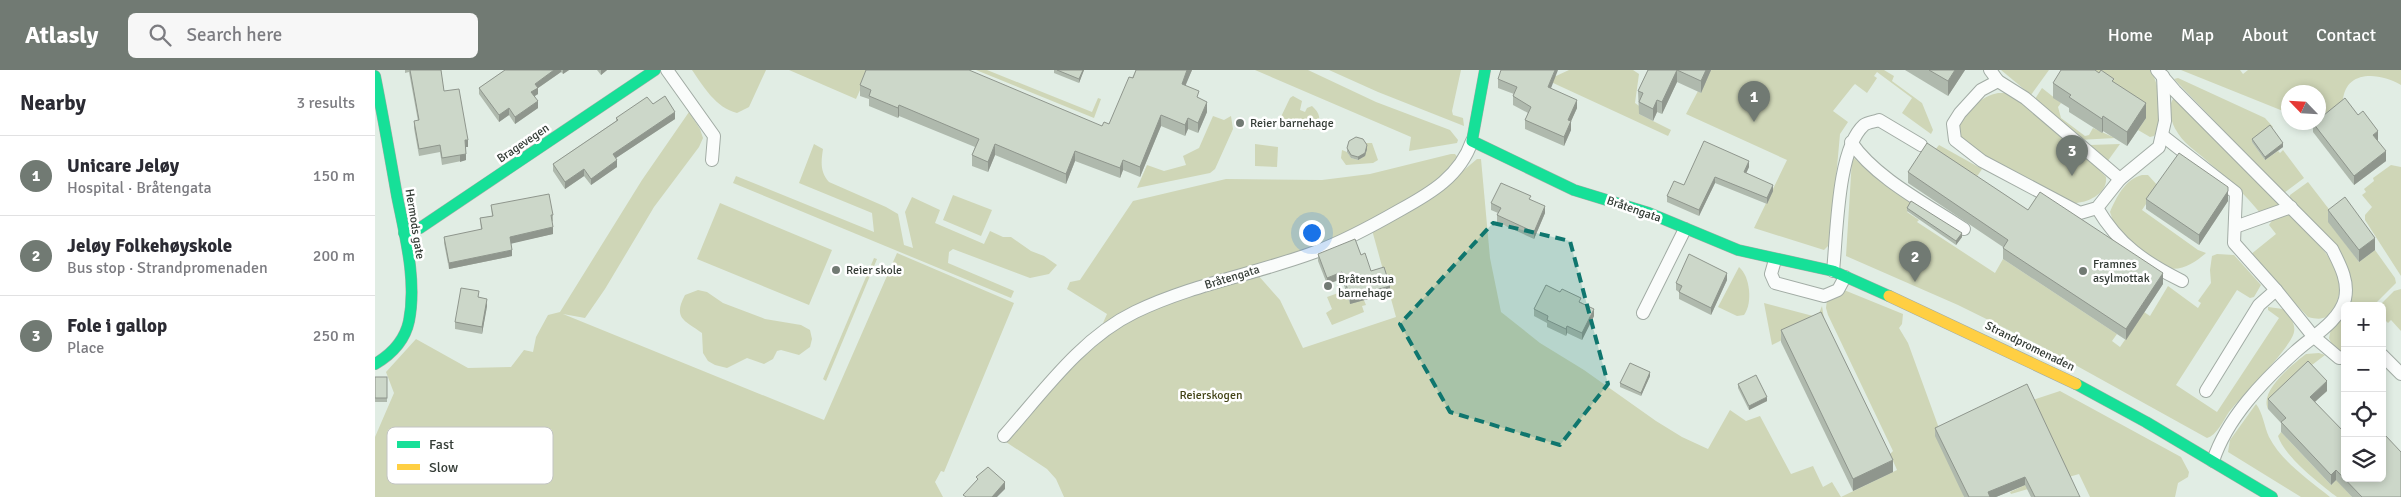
<!DOCTYPE html>
<html lang="en">
<head>
<meta charset="utf-8">
<style>
  body { margin:0; font-family:Signika,sans-serif; background:#f7f7f7; color:#2b2b33 }
  .controls { position:absolute; right:15px; bottom:15px; display:grid; overflow:hidden; border-radius:8px; box-shadow:0 2px 8px #0003 }
  .controls button { width:45px; height:45px; display:grid; place-items:center; padding:0; border:0; border-bottom:1px solid #e1e1e2; background:#fff; color:#2b2b33; font:25px sans-serif }
  .compass { position:absolute; left:1906px; top:15px; width:45px; height:45px; border-radius:50%; background:#fff; box-shadow:0 2px 8px #0003; rotate:295deg }
  .you { position:absolute; left:936px; top:162px; width:18px; height:18px; margin:-12px; border:4px solid #fff; border-radius:50%; background:#1a73e8; box-shadow:0 0 0 8px #1a73e833 }
  .badge { display:grid; place-items:center; width:32px; height:32px; border-radius:50%; background:#717a73; color:#fff; font-size:16px; font-weight:700 }
  .pin { position:absolute; translate:-50% -41px; filter:drop-shadow(0 1px 2px #0008) }
  .pin::after { content:''; position:absolute; top:26px; width:18px; height:15px; background:inherit; clip-path:polygon(0 0,100% 0,50% 100%) }
  .list { margin:0; padding:0; list-style:none }
  h2 { display:flex; justify-content:space-between; align-items:center; height:65px; margin:0; padding:0 20px; font-size:21px }
  h2 small { font-size:16px; font-weight:400; color:#7c7c81 }
  .list li { display:grid; grid-template-columns:32px 1fr auto; gap:15px; align-items:center; box-sizing:border-box; height:80px; padding:0 20px; border-top:1px solid #e1e1e2 }
  .list b { display:block; font-size:19px; white-space:nowrap }
  .list p { margin:0; font-size:16px; white-space:nowrap; color:#7c7c81 }
  .list em { font-size:16px; font-style:normal; color:#7c7c81 }
  .icon { flex:none; width:28px; height:28px; fill:none; stroke:currentColor; stroke-width:2; stroke-linecap:round; stroke-linejoin:round }
  .map { position:relative; flex:none; width:2026px; height:427px; overflow:hidden }
  header { display:flex; align-items:center; gap:30px; box-sizing:border-box; height:70px; padding:0 25px; background:#717a73; color:#fff }
  header strong { font-size:24px }
  nav { display:flex; gap:28px; margin-inline-start:auto; font-size:18px }
  .search { width:350px; height:45px; background:#f7f7f7; display:flex; align-items:center; gap:12px; box-sizing:border-box; padding:0 18px; border-radius:8px; color:#7c7c81; font-size:19px }
  main { display:flex }
  aside { flex:1; background:#fff }
  .map>svg:first-child { display:block }
</style>
</head>
<body>
<header>
<strong>Atlasly</strong>
<div class="search"><svg class="icon" aria-label="search" viewBox="0 0 24 24"><circle cx="10" cy="10" r="6"/><path d="M15 15l6 6"/></svg>Search here</div>
<nav><a>Home</a><a>Map</a><a>About</a><a>Contact</a></nav>
</header>
<main>
<aside>
<h2>Nearby<small>3 results</small></h2>
<ul class="list">
<li><span class="badge">1</span><div><b>Unicare Jeløy</b><p>Hospital · Bråtengata</p></div><em>150 m</em></li>
<li><span class="badge">2</span><div><b>Jeløy Folkehøyskole</b><p>Bus stop · Strandpromenaden</p></div><em>200 m</em></li>
<li><span class="badge">3</span><div><b>Fole i gallop</b><p>Place</p></div><em>250 m</em></li>
</ul>
</aside>
<div class="map">
<svg width="2026" height="427" viewBox="0 0 2026 427">
  <rect width="100%" height="100%" fill="#e1ede4"/>
  <!-- green -->
  <g fill="#cfd6b7">
    <path d="M317 0H391L374 37 362 43C341 38 328 16 317 0Z"/>
    <path d="M414 0H494L481 29Z"/>
    <path d="M601 0H612L717 42 723 28 726 29 719 48Z"/>
    <path d="M880 0H933L1001 32 1075 60 1083 70 1082 73 1034 81 1036 67Z"/>
    <path d="M954 0H1086L1077 41 1078 45 1088 48 1089 56 1003 22Z"/>
    <path d="M1150 0 1181 6 1194 0H1258L1264 4 1260 33 1267 38 1264 44 1296 60 1293 66Z"/>
    <path d="M1335 0H1509L1519 6 1517 11 1547 33 1558 60 1556 64 1527 43 1537 28 1502 2 1499 6 1502 8 1492 23 1480 14 1478 16 1458 41 1473 52 1465 64 1456 164 1453 176 1449 180 1379 158 1412 90 1311 44 1323 21 1326 23Z"/>
    <path d="M1626 0H1674L1656 25Z"/>
    <path d="M1697 0H1776C1785 18 1790 48 1779 66L1775 67 1763 60 1771 48Z"/>
    <path d="M1806 0H1865L1868 4 1873 0H2026V15C2004 2 1970 0 1968 31L1948 45H1944V22H1914L1913 43Z"/>
    <path d="M1803 8 1890 48 1898 57 1877 72 1890 90 1903 81 1905 83 1908 80 1929 108 1909 123 1799 9Z"/>
    <path d="M1667 18 1686 33 1683 37 1686 48 1710 66 1714 65 1718 58 1740 68 1704 70 1660 29Z"/>
    <path d="M1623 23H1632L1643 29 1717 92 1731 107C1733 123 1713 133 1699 133L1596 78C1593 76 1588 73 1587 70 1573 50 1606 26 1623 23Z"/>
    <path d="M918 26 927 31 925 40 930 42 932 38 937 36C945 43 947 50 940 59L930 60 906 54 904 51 915 28Z"/>
    <path d="M1799 28 1906 136 1886 144C1870 124 1851 107 1831 90 1821 81 1807 72 1801 60 1796 52 1792 35 1799 28Z"/>
    <path d="M314 42 325 59 328 68 324 77 279 137 230 219 210 248 188 244 449 350 522 183 639 233 569 402 566 401 560 412 568 427H0V367L19 323 11 302 41 269 93 298 136 297 149 280 158 282 161 267 173 245 185 242 267 110Z"/>
    <path d="M838 46 849 50 856 46 858 59 840 99 835 103 762 118 772 95 789 101 811 95 808 86 824 78Z"/>
    <path d="M988 73H997L1003 90 998 93 971 95 966 88 967 80 972 82 976 88 983 90 990 86Z"/>
    <path d="M439 74 448 79C446 92 445 102 454 112L511 137 523 144 529 175 538 178 530 142 537 127 565 140 560 153 609 174 615 161 628 167H636L656 181 669 186 682 195 674 204 655 208 578 179 574 182 573 193 639 221 636 228 358 113 361 106 499 162 497 143 424 113Z"/>
    <path d="M880 74 903 77 902 97 880 96Z"/>
    <path d="M1745 74 1732 92 1714 75Z"/>
    <path d="M1564 75 1607 99 1601 108 1557 84Z"/>
    <path d="M1076 84H1080L1084 89 1065 111 975 163 728 253 732 244 692 219 695 212 705 210 758 131 851 109 947 110 995 104Z"/>
    <path d="M1479 88 1498 105 1538 133 1532 142 1544 150 1542 152 1620 203 1628 189 1742 264 1737 271 1745 277 1769 242 1775 246 1793 216 1823 238 1826 233 1823 231 1836 213 1835 200 1837 186 1842 184 1859 185 1886 215 1879 227 1875 228 1862 220 1801 315 1842 342 1904 248 1893 240V237L1908 239C1913 245 1921 252 1919 262 1916 278 1868 324 1854 342 1848 351 1842 365 1832 368L1666 276 1583 235 1471 186 1477 89Z"/>
    <path d="M1102 89H1106L1115 188 1126 242 1165 273 1209 300 1281 351 1307 367 1333 379 1355 340 1371 351 1385 346 1416 404 1438 396 1448 417 1457 412 1466 427 1522 400 1515 384 1518 381 1453 245 1451 238 1452 229 1469 220 1528 244 1527 254 1524 258 1533 273 1589 427H689L681 409 672 399 631 372 686 305 736 262 774 241 882 204 905 230 928 278 1021 247 997 160 1076 111Z"/>
    <path d="M2016 95 2026 97V206L1990 150V145L1997 137 1987 125 1991 122 1989 119 1999 111 1998 108Z"/>
    <path d="M1767 105H1773L1783 116 1767 140 1823 180 1831 183C1822 191 1806 202 1793 198 1777 193 1750 170 1741 157 1738 153 1737 147 1735 142 1741 128 1750 109 1767 105Z"/>
    <path d="M1933 112 1960 147 1954 152 1984 192 2000 180 2020 208 2021 213 1998 236H1973C1990 193 1941 157 1915 129V125Z"/>
    <path d="M578 125 617 140 606 166 568 150Z"/>
    <path d="M345 133 457 180 434 235 322 189Z"/>
    <path d="M1914 144C1937 168 1980 201 1959 238 1952 250 1945 250 1933 247L1875 185 1901 164 1894 155 1898 149Z"/>
    <path d="M499 188 502 189 451 311 448 309Z"/>
    <path d="M1364 197C1375 206 1378 233 1369 245L1362 246 1343 237Z"/>
    <path d="M983 216 991 235 987 236 989 242 957 255 951 243 957 239 952 227Z"/>
    <path d="M2026 219V261L2016 250 2013 253 2011 251 2007 255V236H2004L2019 221Z"/>
    <path d="M323 220 332 222 348 233 390 249 426 255 435 260 437 269 435 277 424 285 406 280 402 281 398 289 389 294 372 288 352 298 340 295 333 291 328 283 327 263C311 251 297 249 310 225Z"/>
    <path d="M1389 233 1438 246H1443L1447 236 1449 249 1397 275Z"/>
    <path d="M1970 241V281L1966 282 1957 275 1954 268 1956 259Z"/>
    <path d="M1944 283 1950 285 1933 298 1893 339C1884 321 1918 294 1931 284Z"/>
    <path d="M1685 321 1806 387 1814 402 1813 407 1803 413 1800 427H1715L1704 404 1636 424 1635 422 1652 414 1655 331Z"/>
    <path d="M1881 334C1888 343 1889 356 1894 367 1907 392 1933 409 1955 427H1926L1853 382 1855 370Z"/>
    <path d="M1906 362 1956 415 1964 407 1967 416 1977 427H1962C1945 414 1909 386 1903 366Z"/>
  </g>
  <g fill="none" stroke-linecap="round" stroke-linejoin="round">
    <defs>
      <g id="lane">
        <path d="M292 0 339 66 337 90"/>
        <path d="M1615 0 1623 11 1650 28 1745 109 1784 77 1790 51 1788 6"/>
        <path d="M1782 0 1800 21 1957 179C1965 195 1974 211 1970 229 1964 252 1936 267 1920 282 1888 311 1852 348 1838 391"/>
        <path d="M1623 11 1606 20 1585 43 1578 54 1580 70 1607 91 1705 143 1722 138 1745 109"/>
        <path d="M1788 66 1861 123 1859 173 1901 220 1938 266 1964 288 1970 287"/>
        <path d="M1476 72C1500 108 1553 135 1589 159"/>
        <path d="M1722 138C1744 175 1769 192 1807 211"/>
        <path d="M1860 157 1916 137"/>
        <path d="M1400 190 1396 204 1400 213 1449 226 1463 220 1470 207"/>
        <path d="M1458 201C1462 165 1462 79 1489 55 1493 52 1499 52 1504 50L1546 75"/>
        <path d="M1268 243 1310 159"/>
        <path d="M2007 285 2026 304"/>
        <path d="M1831 321 1884 235 1901 220"/>
        <path d="M629 366C668 322 706 268 760 242 818 214 881 204 940 182 970 171 997 156 1025 140 1056 123 1085 106 1097 71"/>
      </g>
      <g id="fast">
        <path d="M1110 0 1097 71 1199 120 1274 143 1363 180 1458 201 1514 226"/>
        <path d="M0 6C8 46 15 86 22 126 30 166 42 210 34 251 30 270 17 284 0 294"/>
        <path d="M29 163 45 158 280 0"/>
        <path d="M1701 314 1771 352 1897 427"/>
      </g>
      <path id="slow" d="M1514 226 1701 314"/>
    </defs>
    <!-- lane casing -->
    <use href="#lane" stroke="#a2aca5" stroke-width="14"/>
    <!-- fast casing -->
    <use href="#fast" stroke="#a2aca5" stroke-width="12"/>
    <!-- slow casing -->
    <use href="#slow" stroke="#a2aca5" stroke-width="12"/>
    <!-- lane -->
    <use href="#lane" stroke="#fafcfb" stroke-width="12"/>
    <!-- fast -->
    <use href="#fast" stroke="#16e098" stroke-width="11"/>
    <!-- slow -->
    <use href="#slow" stroke="#ffcf43" stroke-width="11"/>
  </g>
  <!-- wall -->
  <g fill="#afb9ad">
    <path d="M30 0H66L69 21 93 77H91V90L67 95 65 82 44 86 39 58V51H43L34 2 30 3Z"/>
    <path d="M130 0H194L188 4 186 2 163 18V24L160 26 163 38 140 54 134 45 124 52 104 24V18Z"/>
    <path d="M222 0H232L226 5Z"/>
    <path d="M679 0H709L704 13 679 3Z"/>
    <path d="M761 0H817L810 15 824 29 832 42 823 63 813 59 810 66 786 56 765 107 748 100 745 108 700 91 691 114 620 85 613 102 597 96V85L600 77 524 46 523 48 494 36V29L485 26V15L727 56 734 54Z"/>
    <path d="M1273 0H1336L1326 23 1302 12 1287 44 1282 42 1278 51 1264 44 1263 21Z"/>
    <path d="M1530 0H1590L1573 26Z"/>
    <path d="M1123 9 1176 18 1202 38 1196 51V60L1189 76 1150 59V50L1153 43 1138 35V26L1139 24 1123 18Z"/>
    <path d="M1739 12 1771 48 1752 76 1728 61 1727 63 1694 42V38L1678 28V13Z"/>
    <path d="M278 34 300 49 241 88 242 97 216 115 209 106 190 119 178 101V94L241 51V48Z"/>
    <path d="M1938 53 2003 71 2011 91 1979 115 1938 62Z"/>
    <path d="M1877 69 1908 77 1890 90 1877 72Z"/>
    <path d="M972 78 992 79 990 86 983 90 976 88 972 82Z"/>
    <path d="M1374 97 1371 103 1398 121 1392 134 1340 113 1324 146 1292 132V126L1309 115Z"/>
    <path d="M1533 102 1653 140 1788 214 1751 270 1628 189V177L1533 113Z"/>
    <path d="M1771 129 1853 131 1824 175 1771 139Z"/>
    <path d="M1156 130 1170 143 1159 169 1122 152V145L1123 143 1116 140V133Z"/>
    <path d="M116 135 178 145V151L177 152 178 164 136 173 137 186 74 199 69 173V167L106 160 105 148 117 146Z"/>
    <path d="M1532 138 1587 167 1581 175 1532 141Z"/>
    <path d="M1953 140 2000 180 1984 192 1953 152Z"/>
    <path d="M943 184 986 185 996 201 1015 223 975 234 967 209 952 214 943 191Z"/>
    <path d="M1352 210 1336 245 1304 229V222L1301 220V213Z"/>
    <path d="M104 227 112 236 107 264 80 259V252Z"/>
    <path d="M1206 232 1219 246 1207 270 1192 263 1191 266 1172 257V253L1159 246V239Z"/>
    <path d="M1406 260 1518 402 1478 421 1406 272Z"/>
    <path d="M1275 306 1266 326 1245 317V313Z"/>
    <rect x="0" y="307" width="12" height="25"/>
    <path d="M1363 314 1392 331 1374 340 1363 318Z"/>
    <path d="M1952 321 1940 332 2026 427H1977L1961 410 1956 415 1906 362V353L1893 339V329Z"/>
    <path d="M1560 358 1705 427H1656L1650 415 1621 427H1589L1560 366Z"/>
  </g>
  <!-- shaded-wall -->
  <g fill="#8f968d">
    <path d="M179 0H186V2L163 18V24L156 28V22L160 14Z"/>
    <path d="M188 0H194L188 4Z"/>
    <path d="M226 0H232L226 5Z"/>
    <path d="M708 0H709L704 13V9Z"/>
    <path d="M812 0H817L807 24V14Z"/>
    <path d="M1180 0H1183L1173 26V17Z"/>
    <path d="M1302 0V12L1287 44V32Z"/>
    <path d="M1331 0H1336L1326 23V11Z"/>
    <path d="M1580 0H1590L1573 26V11Z"/>
    <path d="M1202 30V38L1193 58V50Z"/>
    <path d="M1282 30V42L1278 51V39Z"/>
    <path d="M163 31V38L140 54V47Z"/>
    <path d="M832 32V42L823 63V53Z"/>
    <path d="M1771 33V48L1752 76V62Z"/>
    <path d="M524 35V46L523 48V38Z"/>
    <path d="M134 38V45L124 52V45Z"/>
    <path d="M300 42V49L238 90V84Z"/>
    <path d="M786 45V56L765 107V97Z"/>
    <path d="M1728 46V61L1727 63V49Z"/>
    <path d="M813 48V59L810 66V55Z"/>
    <path d="M1196 51V60L1189 76V67Z"/>
    <path d="M2003 61V71L1998 75V65Z"/>
    <rect x="90" y="70" width="3" height="7"/>
    <path d="M1908 73V77L1890 90V87Z"/>
    <path d="M620 74V85L613 102V92Z"/>
    <path d="M992 75V79L990 86 983 90V87Z"/>
    <path d="M700 81V91L691 114V104Z"/>
    <path d="M2011 81V91L1979 115V106Z"/>
    <path d="M91 84V90L85 92V85Z"/>
    <path d="M242 90V97L216 115V109Z"/>
    <path d="M748 90V100L745 108V98Z"/>
    <path d="M1374 91V97L1369 108V102Z"/>
    <path d="M209 99V106L190 119V112Z"/>
    <path d="M1340 107V113L1324 146V140Z"/>
    <path d="M1398 115V121L1392 134V128Z"/>
    <path d="M1853 117V131L1824 175V165Z"/>
    <path d="M1170 136V143L1159 169V162Z"/>
    <path d="M178 157V164L135 174V167Z"/>
    <path d="M1587 163V167L1581 175V171Z"/>
    <path d="M2000 168V180L1984 192V180Z"/>
    <path d="M137 180V186L74 199V193Z"/>
    <path d="M967 202V209L952 214V208Z"/>
    <path d="M1352 203V210L1336 245V238Z"/>
    <path d="M1788 203V214L1751 270V259Z"/>
    <path d="M1015 216V223L975 234V227Z"/>
    <path d="M112 229V236L107 264V257Z"/>
    <path d="M1219 239V246L1207 270V263Z"/>
    <path d="M1192 256V263L1191 266V259Z"/>
    <path d="M1275 302V306L1266 326V323Z"/>
    <path d="M1952 311V321L1935 336V327Z"/>
    <path d="M1392 327V331L1374 340V336Z"/>
    <path d="M1518 390V402L1478 421V409Z"/>
    <path d="M1961 400V410L1956 415V405Z"/>
    <path d="M1650 407V415L1621 427H1613V422Z"/>
    <path d="M630 412V419L622 427H616Z"/>
  </g>
  <!-- building -->
  <g fill="#ccd7c9" stroke="#8f968d">
    <path d="M35 0H66L69 21 84 19 93 70H90L91 84 67 88 65 75 44 79 39 51 44 50Z"/>
    <path d="M130 0H179L160 14 163 18 156 22 163 31 140 47 134 38 124 45 104 18Z"/>
    <path d="M491 0H594L727 56 729 52 734 54 754 7 758 8 761 0H812L807 14 824 21 822 27 832 32 823 53 813 48 810 55 786 45 765 97 748 90 745 98 700 81 691 104 620 74 613 92 597 85 604 69 524 35 523 38 494 26 496 20 485 15Z"/>
    <path d="M682 0H708L704 9Z"/>
    <path d="M1126 0H1180L1173 17 1202 30 1193 50 1196 51 1189 67 1150 50 1156 37 1138 26 1142 17 1123 9Z"/>
    <path d="M1273 0H1302L1287 32 1282 30 1278 39 1264 32 1268 23 1263 21Z"/>
    <path d="M1302 0H1331L1326 11Z"/>
    <path d="M1554 0H1580L1573 11Z"/>
    <path d="M1686 0H1720L1724 3 1726 0 1739 9 1737 11 1771 33 1752 62 1728 46 1727 49 1694 27 1696 25 1678 13Z"/>
    <path d="M290 26 300 42 238 84 242 90 216 109 209 99 190 112 178 94 243 50 241 48 272 27 278 34Z"/>
    <path d="M1970 28 1983 45 1988 41 2003 61 1998 65 2011 81 1979 106 1938 53 1944 52V49Z"/>
    <path d="M1895 55 1908 73 1890 87 1877 69Z"/>
    <path d="M981 67 988 69 992 75 990 83 983 87 976 85 972 78 974 71Z"/>
    <path d="M1329 71 1374 91 1369 102 1398 115 1392 128 1340 107 1324 140 1292 126 1299 111 1309 115Z"/>
    <path d="M1552 73 1653 140 1665 122 1788 203 1751 259 1628 178 1633 170 1533 102Z"/>
    <path d="M1804 83 1853 117V121L1824 165 1771 129Z"/>
    <path d="M1126 113 1156 126 1154 129 1170 136 1159 162 1122 145 1126 138 1116 133Z"/>
    <path d="M174 124 178 145H176L178 157 135 167 137 180 74 193 69 167 107 159 105 148 118 146 116 135Z"/>
    <path d="M1970 127 2000 168 1984 180 1953 140Z"/>
    <path d="M1536 131 1587 163 1581 171 1532 138Z"/>
    <path d="M980 169 986 185 990 183 996 201 1009 197 1015 216 975 227 967 202 952 208 943 184Z"/>
    <path d="M1314 184 1352 203 1336 238 1304 222 1307 216 1301 213Z"/>
    <path d="M1171 215 1185 222 1187 219 1206 228 1204 232 1219 239 1207 263 1192 256 1191 259 1172 250 1173 246 1159 239Z"/>
    <path d="M86 218 104 221 103 227 112 229 107 257 80 252Z"/>
    <path d="M1446 242 1518 390 1478 409 1406 260Z"/>
    <path d="M1933 291 1952 311 1935 327 1970 363V408H2007V367L2010 365 2026 382V427H1987L1961 400 1956 405 1906 352 1911 348 1893 329Z"/>
    <path d="M1255 293 1275 302 1266 323 1245 313Z"/>
    <path d="M1381 305 1392 327 1374 336 1363 314Z"/>
    <rect x="0" y="307" width="12" height="21"/>
    <path d="M1652 314 1705 427H1660L1650 407 1613 422 1615 427H1594L1560 358Z"/>
    <path d="M613 397 630 412 617 427H591L588 425 603 409 601 407Z"/>
  </g>
  <!-- marked area -->
  <path fill="#0f766e" fill-opacity="0.2" stroke="#0f766e" stroke-width="4" stroke-dasharray="10 6" stroke-linejoin="round" d="M1118 153 1195 171 1233 314 1185 375 1075 342 1025 254Z"/>
  <!-- markers -->
  <g fill="#717a73" stroke="#fff" stroke-width="2">
    <circle cx="865" cy="53" r="5"/>
    <circle cx="461" cy="200" r="5"/>
    <circle cx="1708" cy="201" r="5"/>
    <circle cx="953" cy="216" r="5"/>
  </g>
  <g text-anchor="middle" stroke-width="5" stroke-linejoin="round" paint-order="stroke">
    <!-- poi labels -->
    <g font-size="12" fill="#343c36" stroke="#fff" text-anchor="start">
      <text x="875" y="57">Reier barnehage</text>
      <text x="1718" y="198">Framnes<tspan x="1718" dy="14">asylmottak</tspan></text>
      <text x="471" y="204">Reier skole</text>
      <text x="963" y="213">Bråtenstua<tspan x="963" dy="14">barnehage</tspan></text>
    </g>
    <!-- street labels -->
    <g font-size="12" fill="#343c36" stroke="#fff">
      <text transform="translate(148 73) rotate(-34)" y="4">Bragevegen</text>
      <text transform="translate(1259 139) rotate(19)" y="4">Bråtengata</text>
      <text transform="translate(40 154) rotate(81)" y="4">Hermods gate</text>
      <text transform="translate(857 207) rotate(-17)" y="4">Bråtengata</text>
      <text transform="translate(1655 276) rotate(26)" y="4">Strandpromenaden</text>
    </g>
    <!-- park labels -->
    <g font-size="12" fill="#434417" stroke="#fff">
      <text x="836" y="329">Reierskogen</text>
    </g>
  </g>
  <!-- legend -->
  <rect x="12" y="357" width="166" height="57" rx="8" fill="#fff" stroke="#c2c4c3" stroke-width="1"/>
  <rect x="22" y="371" width="23" height="7" fill="#16e098"/>
  <rect x="22" y="394" width="23" height="6" fill="#ffcf43"/>
  <g font-size="14" fill="#343c36">
    <text x="54" y="379">Fast</text>
    <text x="54" y="402">Slow</text>
  </g>
</svg>
<div class="controls">
<button>+</button>
<button>−</button>
<button><svg class="icon" aria-label="locate" viewBox="0 0 24 24"><circle cx="12" cy="12" r="6"/><path d="M12 2v4M12 18v4M2 12h4M18 12h4"/></svg></button>
<button><svg class="icon" aria-label="layers" viewBox="0 0 24 24"><path d="M12 4l9 5-9 5-9-5zM3 14l9 5 9-5"/></svg></button>
</div>
<svg class="compass" viewBox="-18 -18 36 36"><path d="M0-13l5 13h-10z" fill="#e53935"/><path d="M0 13l5-13h-10z" fill="#7c7c81"/></svg>
<div class="you"></div>
<div class="pin badge" style="left:1379px;top:52px">1</div>
<div class="pin badge" style="left:1540px;top:212px">2</div>
<div class="pin badge" style="left:1697px;top:106px">3</div>
</div>
</main>
</body>
</html>
